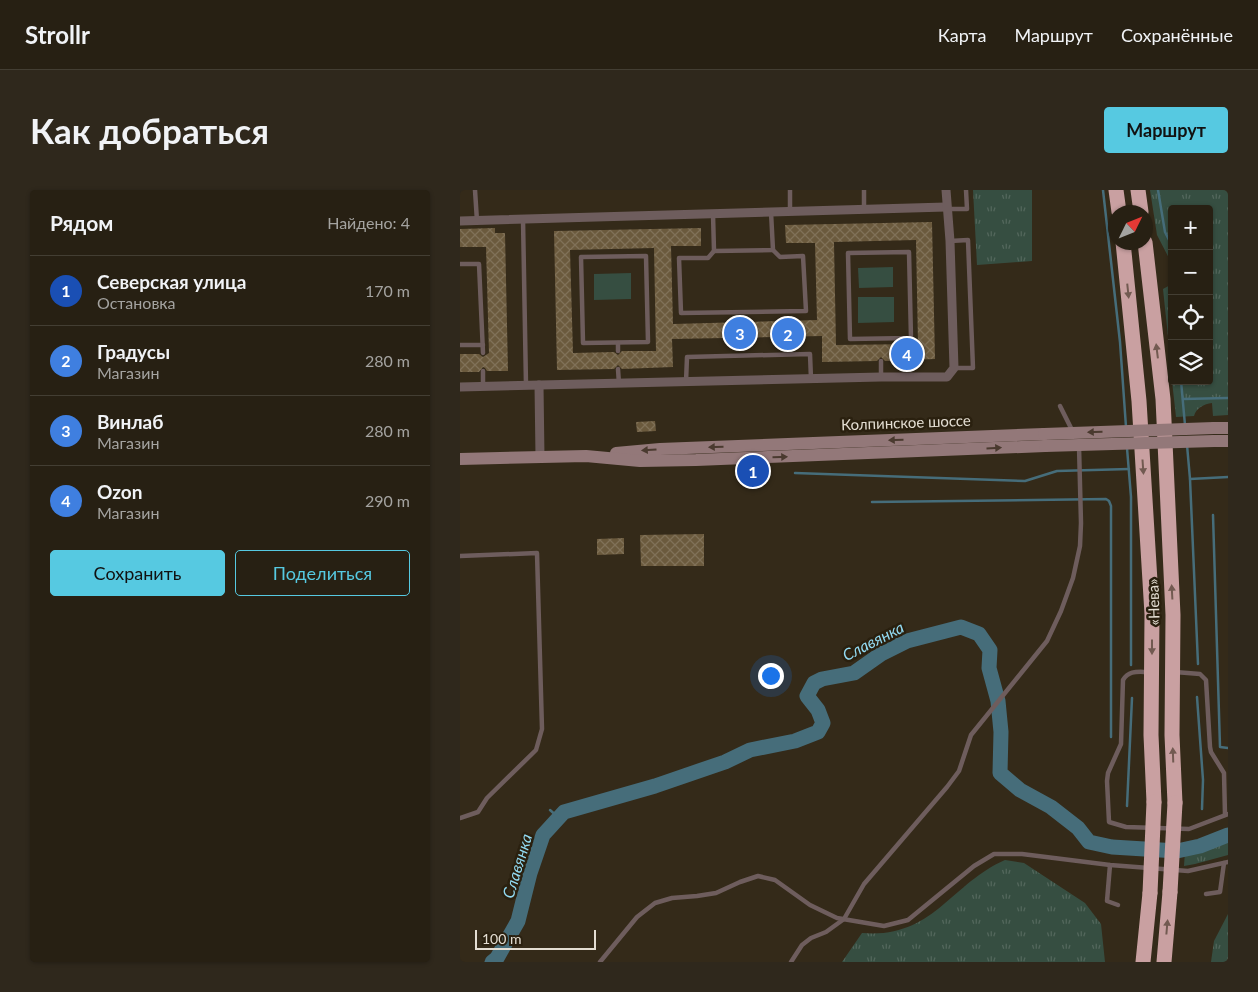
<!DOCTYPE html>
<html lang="ru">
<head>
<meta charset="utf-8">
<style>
  body { margin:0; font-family:Lato,sans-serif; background:#2f281c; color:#f1f3f6 }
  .controls { position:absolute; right:15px; top:15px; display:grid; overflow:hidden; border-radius:5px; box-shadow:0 1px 4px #0004 }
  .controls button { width:45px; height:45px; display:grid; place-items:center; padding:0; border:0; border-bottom:1px solid #433e33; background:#272013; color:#f1f3f6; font:25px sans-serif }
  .compass { position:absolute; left:648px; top:15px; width:45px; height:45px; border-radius:50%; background:#272013; box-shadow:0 1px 4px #0004; rotate:47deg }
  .scale { position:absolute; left:15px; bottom:12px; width:121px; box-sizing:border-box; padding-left:5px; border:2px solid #e3ddd2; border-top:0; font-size:14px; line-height:18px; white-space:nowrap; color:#e3ddd2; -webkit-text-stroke:4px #2a200f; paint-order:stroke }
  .you { position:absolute; left:310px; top:485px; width:18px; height:18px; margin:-12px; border:4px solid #fff; border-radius:50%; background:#1a73e8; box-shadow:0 0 0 8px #1a73e833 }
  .badge { display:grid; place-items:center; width:32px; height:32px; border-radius:50%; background:#56c9e1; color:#fff; font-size:16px; font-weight:700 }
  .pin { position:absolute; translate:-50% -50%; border:2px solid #fff; box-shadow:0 1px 5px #0006 }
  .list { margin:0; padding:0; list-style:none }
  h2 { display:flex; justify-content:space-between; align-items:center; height:65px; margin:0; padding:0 20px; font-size:21px }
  h2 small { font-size:16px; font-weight:400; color:#a4a3a0 }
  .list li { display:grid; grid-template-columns:32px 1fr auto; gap:15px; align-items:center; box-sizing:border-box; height:70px; padding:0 20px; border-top:1px solid #433e33 }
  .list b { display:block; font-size:19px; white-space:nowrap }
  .list p { margin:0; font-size:16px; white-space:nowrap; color:#a4a3a0 }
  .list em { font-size:16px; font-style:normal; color:#a4a3a0 }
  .actions { display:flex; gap:10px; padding:15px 20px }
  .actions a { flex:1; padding:11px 0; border:1px solid #56c9e1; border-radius:5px; text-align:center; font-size:18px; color:#56c9e1 }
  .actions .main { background:#56c9e1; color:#111 }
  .icon { flex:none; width:28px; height:28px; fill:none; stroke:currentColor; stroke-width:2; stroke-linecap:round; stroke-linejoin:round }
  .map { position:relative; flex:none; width:768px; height:772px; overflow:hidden; border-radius:5px }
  header { display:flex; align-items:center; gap:30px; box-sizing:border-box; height:70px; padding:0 25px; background:#272013; border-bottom:1px solid #433e33 }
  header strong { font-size:24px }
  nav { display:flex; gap:28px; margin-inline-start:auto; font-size:18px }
  .intro { display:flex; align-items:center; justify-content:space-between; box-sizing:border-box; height:120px; padding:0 30px }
  h1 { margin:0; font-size:35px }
  .button { padding:12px 22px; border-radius:5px; background:#56c9e1; color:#111; font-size:18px; font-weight:700 }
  main { display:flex; gap:30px; padding:0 30px }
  aside { flex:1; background:#272013; border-radius:5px; box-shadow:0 1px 4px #0004 }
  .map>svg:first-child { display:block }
</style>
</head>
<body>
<header>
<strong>Strollr</strong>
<nav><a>Карта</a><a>Маршрут</a><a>Сохранённые</a></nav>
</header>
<div class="intro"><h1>Как добраться</h1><a class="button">Маршрут</a></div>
<main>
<aside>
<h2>Рядом<small>Найдено: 4</small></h2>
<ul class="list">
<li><span class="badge" style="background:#1a4fb4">1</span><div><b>Северская улица</b><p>Остановка</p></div><em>170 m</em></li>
<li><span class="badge" style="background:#3f7fe0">2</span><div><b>Градусы</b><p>Магазин</p></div><em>280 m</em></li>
<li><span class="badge" style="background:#3f7fe0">3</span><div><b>Винлаб</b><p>Магазин</p></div><em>280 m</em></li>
<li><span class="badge" style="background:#3f7fe0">4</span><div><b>Ozon</b><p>Магазин</p></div><em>290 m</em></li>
</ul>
<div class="actions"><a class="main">Сохранить</a><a>Поделиться</a></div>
</aside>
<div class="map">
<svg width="768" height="772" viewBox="0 0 768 772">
  <defs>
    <pattern id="grass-tufts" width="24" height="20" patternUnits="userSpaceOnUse" patternTransform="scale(1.25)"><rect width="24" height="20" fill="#364e41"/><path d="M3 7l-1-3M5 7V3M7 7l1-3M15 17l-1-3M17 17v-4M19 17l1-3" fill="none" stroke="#53675c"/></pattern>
    <pattern id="building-cross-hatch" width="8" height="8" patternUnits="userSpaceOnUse" patternTransform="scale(1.25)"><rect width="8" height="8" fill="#6b5a3d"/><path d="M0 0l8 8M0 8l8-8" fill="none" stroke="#807158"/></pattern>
  </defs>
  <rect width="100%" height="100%" fill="#342a19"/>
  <!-- grass -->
  <g fill="url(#grass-tufts)">
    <path d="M513 0H572V71L517 75Z"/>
    <path d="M690 0H768V225L753 226 752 213C744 214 736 218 734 226L716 227 712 191H749V19H712V74L697 45Z"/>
    <path d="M712 94V184L703 99Z"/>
    <path d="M768 650V665L735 674 724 676 725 661 740 659Z"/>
    <path d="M545 670 564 673 625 713 641 734 645 772H382L402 743C473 749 490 694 545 670Z"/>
    <path d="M768 724V772H751L754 751Z"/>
  </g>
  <!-- park -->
  <g fill="#364e41">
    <path d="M433 77V97L399 98 398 78Z"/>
    <path d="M171 83V109L134 110V84Z"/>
    <path d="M398 107H434V132L398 133Z"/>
  </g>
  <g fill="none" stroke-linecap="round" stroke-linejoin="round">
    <!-- stream -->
    <g stroke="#466d7a" stroke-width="2.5">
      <path d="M643 0 660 152 666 237"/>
      <path d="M698 0 705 42 712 56"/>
      <path d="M721 191 725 235"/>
      <path d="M723 209 768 208"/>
      <path d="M727 255 730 289 738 474"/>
      <path d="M667 258 671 307V475"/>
      <path d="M335 283 565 291 597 281 669 279"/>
      <path d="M730 289 768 287"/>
      <path d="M412 312 646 309 649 311 651 316V547"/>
      <path d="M753 325 760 557 768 558"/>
      <path d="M737 507 743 590 742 619"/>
      <path d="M667 616 672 508"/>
      <path d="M90 620 99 628"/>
    </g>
    <!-- river -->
    <path stroke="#466d7a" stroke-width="15" d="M32 772 37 768 58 731 70 683 83 645 104 622 195 596 265 572 290 560 335 551 358 542 363 533 358 520 347 506 354 493 362 489 394 483 421 464 447 451 501 437 519 444 530 460 529 478 538 511 541 542 540 583 560 600 591 617 618 638 629 652 652 657 717 661 740 656 768 645"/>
  </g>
  <!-- building -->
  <g fill="url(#building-cross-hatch)" fill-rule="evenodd">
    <path d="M472 32 475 169 425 171 421 167 417 171 362 172V146L212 149 213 177 162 179 158 175 154 179 97 180 94 41 241 38V56H211L213 134 357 130 355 53H326L325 35ZM456 50 458 154 376 155 374 52ZM194 58 196 161H162L158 165 154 162 113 163 110 60Z"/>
    <path d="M35 38V43H45L48 181H27L25 178 23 177 19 182H0V164H19L23 167 29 163 26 57H0V39Z"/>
    <path d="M195 231 196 241 177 242 176 232Z"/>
    <path d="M244 344V376H181L180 345Z"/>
    <path d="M164 348V364L137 365V349Z"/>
  </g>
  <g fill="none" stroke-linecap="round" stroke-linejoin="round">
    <!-- service -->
    <g stroke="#6e5d5d" stroke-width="4.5">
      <path d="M15 0 17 31"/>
      <path d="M330 0V21"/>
      <path d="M404 0V19"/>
      <path d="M487 19H507L506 0"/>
      <path d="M253 24 254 61 313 60 311 22"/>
      <path d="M63 29 66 195"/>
      <path d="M490 51 508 50 513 178H494"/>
      <path d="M254 61 248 68H219L221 123 346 121 343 66 320 67 313 60"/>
      <path d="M449 62 451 148 390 149 388 63Z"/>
      <path d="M186 66 188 152 123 153 121 67Z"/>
      <path d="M0 74H19L23 163"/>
      <path d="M158 153V161"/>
      <path d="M0 155H23"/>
      <path d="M421 171V187"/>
      <path d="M158 179 159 194"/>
      <path d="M23 181V197"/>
      <path d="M226 192 227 167 350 164 351 189"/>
      <path d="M600 216 613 242"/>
      <path d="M0 366 77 363 82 539 76 560 27 608 18 622 0 628"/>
      <path d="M688 482C678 482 669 480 663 490L661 554 648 583 647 591 649 632 666 637 729 639 768 624"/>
      <path d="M715 482 740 484 746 490 750 557 751 562 764 583 765 625"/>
      <path d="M650 675 647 711 658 715"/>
      <path d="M746 704 760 702 764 673"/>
      <path d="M140 772 177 727 195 713 212 708 237 706 256 703 280 692 298 686 315 690 350 715 377 728 424 736 448 730 514 676 534 664H562L650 675 728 681 768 672"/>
      <path d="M331 772 342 755 351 748 366 742 384 729 404 694 487 597 499 581 511 545 587 451 601 421 613 388 620 356 621 333 619 256"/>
    </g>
    <!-- minor -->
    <g stroke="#6e5d5d" stroke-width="9">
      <path d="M0 31 486 17"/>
      <path d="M79 195 80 267"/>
      <path d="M0 197 421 187H487L494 178 490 51 486 0"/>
    </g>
    <!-- secondary -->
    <g stroke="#937879" stroke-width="12">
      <path d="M754 238H768"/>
      <path d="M754 251H768"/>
      <path d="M156 263 200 259 584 244"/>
      <path d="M0 269 126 266 180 271 236 270 585 256"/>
    </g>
    <!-- motorway -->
    <g stroke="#c9a0a1" stroke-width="15">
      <path d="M656 0 659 22"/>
      <path d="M678 0 681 22"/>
      <path d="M663 52 679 211 692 424 691 545 694 612"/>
      <path d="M685 52 703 209 713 425 712 545 715 613"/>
      <path d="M683 772 690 703"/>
      <path d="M704 772 710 702"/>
    </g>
    <!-- secondary-bridge -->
    <g stroke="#937879" stroke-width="12">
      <path d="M584 244 754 238"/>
      <path d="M585 256 754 251"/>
    </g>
    <!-- motorway-bridge -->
    <g stroke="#c9a0a1" stroke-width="15">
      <path d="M710 702 715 613"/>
      <path d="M690 703 694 612"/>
    </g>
  </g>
  <!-- one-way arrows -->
  <defs><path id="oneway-solid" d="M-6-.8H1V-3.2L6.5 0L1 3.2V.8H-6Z" transform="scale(1.25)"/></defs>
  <g fill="#725a51">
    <use href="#oneway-solid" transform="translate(668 101) rotate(84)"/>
    <use href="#oneway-solid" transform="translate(697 161) rotate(-97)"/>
    <use href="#oneway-solid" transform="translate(683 277) rotate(86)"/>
    <use href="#oneway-solid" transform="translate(712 402) rotate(-93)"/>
    <use href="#oneway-solid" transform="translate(692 457) rotate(90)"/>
    <use href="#oneway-solid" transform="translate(713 565) rotate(-92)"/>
    <use href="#oneway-solid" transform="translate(707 737) rotate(-85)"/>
  </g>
  <g fill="#4a3a2f">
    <use href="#oneway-solid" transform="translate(635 242) rotate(178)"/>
    <use href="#oneway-solid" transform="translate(436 250) rotate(178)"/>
    <use href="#oneway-solid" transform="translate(256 257) rotate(178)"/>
    <use href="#oneway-solid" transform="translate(534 258) rotate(-3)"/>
    <use href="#oneway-solid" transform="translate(189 260) rotate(176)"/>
    <use href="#oneway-solid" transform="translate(320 267) rotate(-2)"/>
  </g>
  <g text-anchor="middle" stroke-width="5" stroke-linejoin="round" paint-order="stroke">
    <!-- street labels -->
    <g font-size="15" fill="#e3ddd2" stroke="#2a200f">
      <text transform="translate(446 233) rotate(-2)" y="5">Колпинское шоссе</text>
      <text transform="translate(694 412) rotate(-92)" y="5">«Нева»</text>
    </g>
    <!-- water labels -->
    <g font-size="16" font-style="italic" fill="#93dbf3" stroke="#2a200f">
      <text transform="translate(413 451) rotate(-27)" y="6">Славянка</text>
      <text transform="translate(57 676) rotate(-73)" y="6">Славянка</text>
    </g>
  </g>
</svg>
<div class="controls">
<button>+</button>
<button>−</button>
<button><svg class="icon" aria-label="locate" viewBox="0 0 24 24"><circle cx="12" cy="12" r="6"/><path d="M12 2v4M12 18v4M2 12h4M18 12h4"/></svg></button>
<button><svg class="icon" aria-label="layers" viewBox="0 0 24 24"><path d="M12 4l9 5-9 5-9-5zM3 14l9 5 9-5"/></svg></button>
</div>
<svg class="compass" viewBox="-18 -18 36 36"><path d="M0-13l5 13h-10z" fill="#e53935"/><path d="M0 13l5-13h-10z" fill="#a4a3a0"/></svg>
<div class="scale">100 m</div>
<div class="you"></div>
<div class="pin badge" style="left:293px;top:281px;background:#1a4fb4">1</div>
<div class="pin badge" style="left:328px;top:144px;background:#3f7fe0">2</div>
<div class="pin badge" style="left:280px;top:143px;background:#3f7fe0">3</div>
<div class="pin badge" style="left:447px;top:164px;background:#3f7fe0">4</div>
</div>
</main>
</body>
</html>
